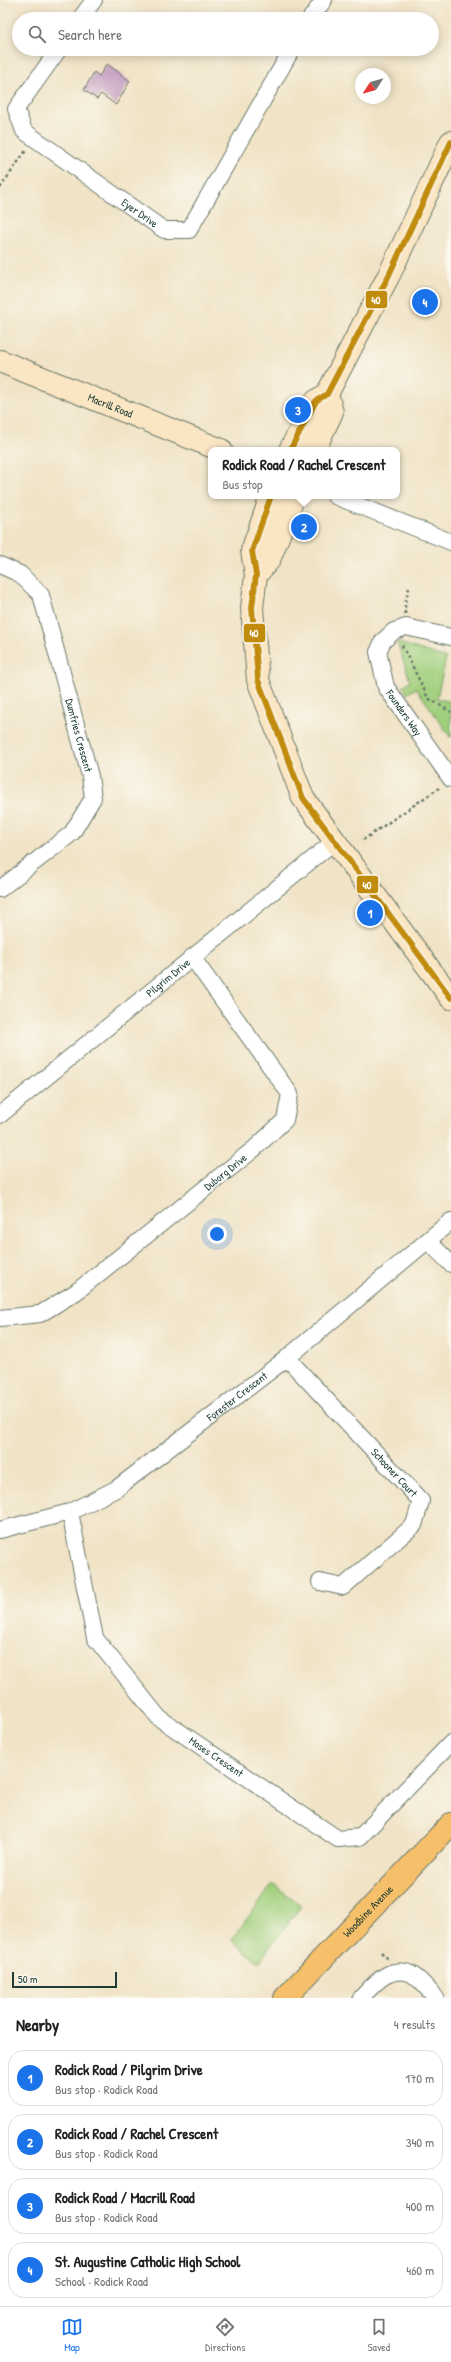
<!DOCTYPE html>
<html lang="en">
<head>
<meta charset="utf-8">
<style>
  body { margin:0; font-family:"Patrick Hand",sans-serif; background:#f6f6f6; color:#202124 }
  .compass { position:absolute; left:355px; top:68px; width:36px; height:36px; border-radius:50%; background:#fff; box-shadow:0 2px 10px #0003; rotate:234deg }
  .scale { position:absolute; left:12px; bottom:10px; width:105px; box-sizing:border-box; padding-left:4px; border:2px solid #1f3d34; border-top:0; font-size:11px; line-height:14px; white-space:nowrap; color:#1f3d34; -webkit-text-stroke:3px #fbf7ec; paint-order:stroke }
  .you { position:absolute; left:217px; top:1234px; width:14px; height:14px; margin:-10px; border:3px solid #fff; border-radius:50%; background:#1a73e8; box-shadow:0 0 0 6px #1a73e833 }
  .badge { display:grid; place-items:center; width:26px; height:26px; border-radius:50%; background:#1a73e8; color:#fff; font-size:13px; font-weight:700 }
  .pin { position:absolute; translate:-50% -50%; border:2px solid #fff; box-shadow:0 1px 4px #0006 }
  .popup { position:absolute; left:208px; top:447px; width:192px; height:52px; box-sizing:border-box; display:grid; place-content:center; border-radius:8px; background:#fff; filter:drop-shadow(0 1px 3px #0005); font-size:13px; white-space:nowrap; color:#757577 }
  .popup b { font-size:15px; color:#202124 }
  .popup::after { content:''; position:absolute; left:50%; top:100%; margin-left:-8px; border:8px solid transparent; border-top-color:#fff }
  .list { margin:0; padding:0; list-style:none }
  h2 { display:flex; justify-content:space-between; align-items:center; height:52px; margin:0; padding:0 16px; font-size:17px }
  h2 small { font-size:13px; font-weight:400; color:#757577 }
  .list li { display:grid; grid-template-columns:26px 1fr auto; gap:12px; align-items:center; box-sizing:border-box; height:56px; margin:0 8px 8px; padding:0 8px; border:1px solid #e0e0e0; border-radius:16px }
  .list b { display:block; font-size:15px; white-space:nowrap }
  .list p { margin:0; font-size:13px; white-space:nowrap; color:#757577 }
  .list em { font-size:13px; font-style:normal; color:#757577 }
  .icon { flex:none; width:22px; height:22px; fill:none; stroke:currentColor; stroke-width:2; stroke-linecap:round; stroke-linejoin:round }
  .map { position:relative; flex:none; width:451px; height:1998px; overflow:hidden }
  .search { position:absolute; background:#fff; box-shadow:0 2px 10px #0003; left:12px; right:12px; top:12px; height:44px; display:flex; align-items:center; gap:10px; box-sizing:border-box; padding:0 14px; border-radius:22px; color:#757577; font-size:15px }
  .sheet { height:308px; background:#fff }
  nav { display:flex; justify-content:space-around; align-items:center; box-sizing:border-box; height:56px; border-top:1px solid #e0e0e0; background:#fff; font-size:11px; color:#757577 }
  nav a { display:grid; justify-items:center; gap:2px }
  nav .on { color:#1a73e8 }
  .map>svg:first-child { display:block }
</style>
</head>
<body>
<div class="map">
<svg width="451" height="1998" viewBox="0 0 451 1998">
  <rect width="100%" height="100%" fill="#fbf7ec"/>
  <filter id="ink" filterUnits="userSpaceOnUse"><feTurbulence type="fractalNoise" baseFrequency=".025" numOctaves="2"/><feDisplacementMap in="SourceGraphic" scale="8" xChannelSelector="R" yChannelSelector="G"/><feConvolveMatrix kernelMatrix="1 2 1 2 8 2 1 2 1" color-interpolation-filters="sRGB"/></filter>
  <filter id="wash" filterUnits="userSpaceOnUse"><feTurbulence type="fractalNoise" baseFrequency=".012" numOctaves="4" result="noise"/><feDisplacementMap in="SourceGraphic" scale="16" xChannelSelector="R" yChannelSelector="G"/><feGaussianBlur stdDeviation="0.9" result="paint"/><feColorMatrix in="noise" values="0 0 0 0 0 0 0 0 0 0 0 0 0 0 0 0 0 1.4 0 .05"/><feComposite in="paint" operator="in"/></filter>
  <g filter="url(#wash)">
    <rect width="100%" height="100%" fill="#f0e3c6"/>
    <!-- green -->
    <g fill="#a0cf7d" stroke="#608658">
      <path d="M397 642 446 658 437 698 451 702V738L416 688 407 694 403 686 410 681Z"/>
      <path d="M273 1884 301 1906 259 1962 231 1940Z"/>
    </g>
    <g id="blocks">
      <!-- building -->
      <path fill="#c9a5c5" d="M107 64 130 81 116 105 101 94 97 99 84 90 94 72 99 76Z"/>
    </g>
  </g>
  <g filter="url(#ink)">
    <use href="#blocks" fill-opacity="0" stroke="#687767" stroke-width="1"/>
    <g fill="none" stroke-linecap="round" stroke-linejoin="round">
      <defs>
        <g id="street">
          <path d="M80 19 94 0"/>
          <path d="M310 19 324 0"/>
          <path id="s1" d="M59 49 16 109 24 131 164 230H189L292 49"/>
          <path d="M335 496 451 542"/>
          <path id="s2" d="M0 565 20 574 41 595 90 776 93 798 72 833 0 889"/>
          <path id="s3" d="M451 637 406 627 394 631 383 641 378 652 386 687 451 779"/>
          <path id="s4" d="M0 1115 336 840"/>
          <path d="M428 1241 451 1264"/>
          <path id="s5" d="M0 1318 40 1314 76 1292 254 1149 285 1120 290 1094 192 957"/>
          <path id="s6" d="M287 1358 421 1501 414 1525 343 1587 320 1582"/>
          <path id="s7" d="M70 1512 95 1638 159 1718 338 1839 360 1837 451 1743"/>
          <path id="s8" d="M0 1530 70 1512 116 1489 287 1358 451 1221"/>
          <path d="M361 1998C373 1985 390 1964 411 1974 420 1978 429 1991 436 1998"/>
        </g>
        <g id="secondary">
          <path id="s9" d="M0 361 221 450"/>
          <path d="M290 450 316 401 327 394 389 275 451 142"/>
          <path d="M314 450 332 412 327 394"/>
          <path d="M271 496 252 551 256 575 252 608 258 680 303 798 451 998"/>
          <path d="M256 575 269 560 294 496"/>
        </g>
        <g id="primary">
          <path id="s10" d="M285 1998 451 1824"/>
        </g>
      </defs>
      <!-- street casing -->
      <use href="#street" stroke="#687767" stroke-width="18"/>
      <!-- secondary casing -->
      <use href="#secondary" stroke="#687767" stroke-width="24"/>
      <!-- primary casing -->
      <use href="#primary" stroke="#687767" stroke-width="24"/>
      <!-- path -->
      <g stroke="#687767" stroke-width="2.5" stroke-dasharray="3 3" stroke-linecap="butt">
        <path d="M0 188 27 149"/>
        <path d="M405 614V603L409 588"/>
        <path d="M402 645 428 698 451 712"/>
        <path d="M363 840 439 788"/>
        <path d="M381 1952 389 1960"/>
      </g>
      <!-- street -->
      <use href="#street" stroke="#fff" stroke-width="16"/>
      <!-- secondary -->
      <use href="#secondary" stroke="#fbe6c4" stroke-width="22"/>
      <!-- primary -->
      <use href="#primary" stroke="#f6c06b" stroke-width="22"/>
      <defs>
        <g id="bus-1">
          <path d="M290 450 316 401 327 394 389 275 451 142"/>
          <path d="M271 496 252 551 256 575 252 608 258 680 303 798 451 998"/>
        </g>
      </defs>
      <!-- bus-1 casing -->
      <use href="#bus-1" stroke="#fbf7ec" stroke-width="9"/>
      <!-- bus-1 -->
      <use href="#bus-1" stroke="#c18c0d" stroke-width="6"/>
    </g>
  </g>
  <g text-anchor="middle" stroke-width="3" stroke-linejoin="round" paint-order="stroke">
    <!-- street labels -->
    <g font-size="11" fill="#1f3d34" stroke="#fbf7ec">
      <text dy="4" stroke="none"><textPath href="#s1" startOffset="239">Eyer Drive</textPath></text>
      <text dy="4" stroke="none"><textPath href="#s9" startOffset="119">Macrill Road</textPath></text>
      <text dy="4" stroke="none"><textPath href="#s3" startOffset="153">Founders Way</textPath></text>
      <text dy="4" stroke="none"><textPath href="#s2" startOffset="197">Dumfries Crescent</textPath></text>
      <text dy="4" stroke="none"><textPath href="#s4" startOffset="217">Pilgrim Drive</textPath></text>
      <text dy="4" stroke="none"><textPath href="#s5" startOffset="274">Duborg Drive</textPath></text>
      <text dy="4" stroke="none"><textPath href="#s8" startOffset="276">Forester Crescent</textPath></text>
      <text dy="4" stroke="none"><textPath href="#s6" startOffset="157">Schooner Court</textPath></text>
      <text dy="4" stroke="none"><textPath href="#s7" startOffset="300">Moses Crescent</textPath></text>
      <text dy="4" stroke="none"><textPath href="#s10" startOffset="120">Woodbine Avenue</textPath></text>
    </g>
  </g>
  <g stroke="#fbf7ec" stroke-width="1.5">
    <rect x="365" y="290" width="23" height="19" rx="4" fill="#c18c0d"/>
    <rect x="243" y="623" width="23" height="20" rx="4" fill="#c18c0d"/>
    <rect x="356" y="875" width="23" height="19" rx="4" fill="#c18c0d"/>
  </g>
  <g font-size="11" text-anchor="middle" font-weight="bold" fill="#fff">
    <text x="376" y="304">40</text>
    <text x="254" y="637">40</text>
    <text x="367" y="889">40</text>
  </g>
</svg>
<svg class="compass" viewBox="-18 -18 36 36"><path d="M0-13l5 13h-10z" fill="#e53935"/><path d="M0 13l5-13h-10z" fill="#757577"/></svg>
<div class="scale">50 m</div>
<div class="you"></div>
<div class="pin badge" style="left:370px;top:913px">1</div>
<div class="pin badge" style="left:304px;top:527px">2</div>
<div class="popup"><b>Rodick Road / Rachel Crescent</b>Bus stop</div>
<div class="pin badge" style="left:298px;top:410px">3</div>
<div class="pin badge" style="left:425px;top:302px">4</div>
<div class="search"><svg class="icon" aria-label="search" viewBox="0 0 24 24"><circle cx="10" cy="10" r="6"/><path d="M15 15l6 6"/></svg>Search here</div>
</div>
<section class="sheet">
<h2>Nearby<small>4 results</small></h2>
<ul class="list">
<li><span class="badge">1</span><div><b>Rodick Road / Pilgrim Drive</b><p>Bus stop · Rodick Road</p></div><em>170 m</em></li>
<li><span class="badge">2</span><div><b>Rodick Road / Rachel Crescent</b><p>Bus stop · Rodick Road</p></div><em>340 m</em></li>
<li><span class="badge">3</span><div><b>Rodick Road / Macrill Road</b><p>Bus stop · Rodick Road</p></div><em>400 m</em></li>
<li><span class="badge">4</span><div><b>St. Augustine Catholic High School</b><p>School · Rodick Road</p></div><em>460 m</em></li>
</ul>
</section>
<nav>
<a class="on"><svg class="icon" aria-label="map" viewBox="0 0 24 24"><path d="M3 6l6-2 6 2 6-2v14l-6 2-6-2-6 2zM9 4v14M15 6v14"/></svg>Map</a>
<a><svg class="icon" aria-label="directions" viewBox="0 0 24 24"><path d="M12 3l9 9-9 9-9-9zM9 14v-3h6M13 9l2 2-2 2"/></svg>Directions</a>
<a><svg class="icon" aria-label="saved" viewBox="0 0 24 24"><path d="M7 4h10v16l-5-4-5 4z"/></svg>Saved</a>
</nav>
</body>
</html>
